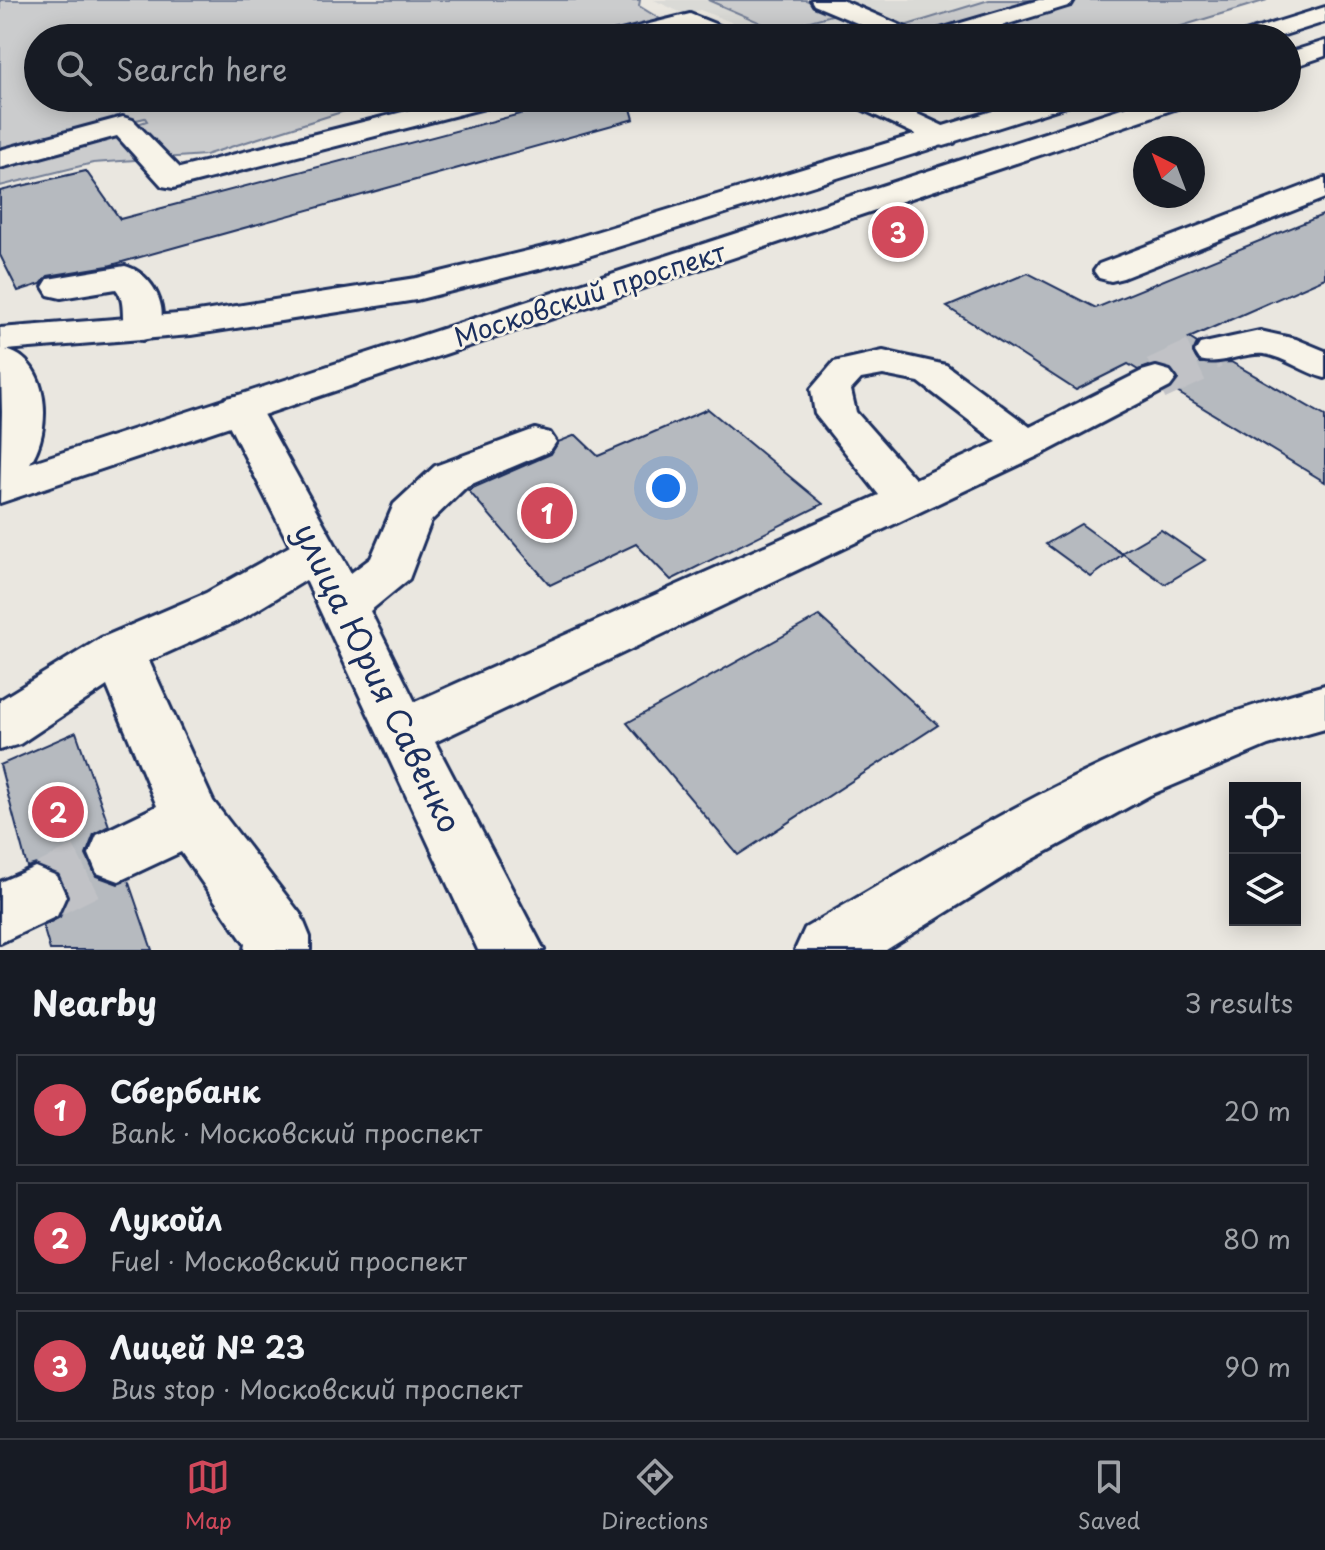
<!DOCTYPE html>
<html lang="en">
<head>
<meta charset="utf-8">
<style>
  body { margin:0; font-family:"Playpen Sans",sans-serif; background:#20242c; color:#f1f3f6 }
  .controls { position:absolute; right:24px; bottom:24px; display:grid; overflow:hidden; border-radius:0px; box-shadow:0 4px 20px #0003 }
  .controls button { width:72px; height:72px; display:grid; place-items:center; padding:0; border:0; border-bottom:2px solid #363941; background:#171b24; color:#f1f3f6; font:40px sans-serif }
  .compass { position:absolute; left:1133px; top:136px; width:72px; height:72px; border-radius:50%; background:#171b24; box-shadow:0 4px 20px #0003; rotate:318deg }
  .you { position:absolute; left:666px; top:488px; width:28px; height:28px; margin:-20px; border:6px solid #fff; border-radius:50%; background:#1a73e8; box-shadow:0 0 0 12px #1a73e833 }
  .badge { display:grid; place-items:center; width:52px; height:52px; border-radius:50%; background:#d1495b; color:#fff; font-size:26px; font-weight:700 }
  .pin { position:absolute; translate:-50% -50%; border:4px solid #fff; box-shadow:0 2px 8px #0006 }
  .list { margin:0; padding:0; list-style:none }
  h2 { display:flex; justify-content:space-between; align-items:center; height:104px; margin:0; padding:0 32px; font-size:34px }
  h2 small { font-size:26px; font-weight:400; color:#9ea1a6 }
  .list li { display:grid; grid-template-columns:52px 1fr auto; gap:24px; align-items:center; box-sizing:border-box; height:112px; margin:0 16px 16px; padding:0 16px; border:2px solid #363941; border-radius:0px }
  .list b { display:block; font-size:30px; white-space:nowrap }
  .list p { margin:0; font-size:26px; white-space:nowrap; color:#9ea1a6 }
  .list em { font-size:26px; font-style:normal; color:#9ea1a6 }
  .icon { flex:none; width:44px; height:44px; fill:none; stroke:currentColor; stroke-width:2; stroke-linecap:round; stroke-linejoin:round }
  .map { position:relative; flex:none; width:1325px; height:950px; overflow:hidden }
  .search { position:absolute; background:#171b24; box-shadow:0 4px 20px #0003; left:24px; right:24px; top:24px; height:88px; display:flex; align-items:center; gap:20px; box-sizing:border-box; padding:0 28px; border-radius:44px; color:#9ea1a6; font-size:30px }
  .sheet { height:488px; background:#171b24 }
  nav { display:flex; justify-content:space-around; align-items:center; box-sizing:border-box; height:112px; border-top:2px solid #363941; background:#171b24; font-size:22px; color:#9ea1a6 }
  nav a { display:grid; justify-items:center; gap:4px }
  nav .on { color:#d1495b }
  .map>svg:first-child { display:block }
</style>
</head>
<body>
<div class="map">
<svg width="1325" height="950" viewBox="0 0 1325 950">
  <rect width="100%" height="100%" fill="#eae7e0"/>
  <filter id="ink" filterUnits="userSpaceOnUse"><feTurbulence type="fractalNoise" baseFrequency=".0125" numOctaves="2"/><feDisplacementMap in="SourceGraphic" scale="16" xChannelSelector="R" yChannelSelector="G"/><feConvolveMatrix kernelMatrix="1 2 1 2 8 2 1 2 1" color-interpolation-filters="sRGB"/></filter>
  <g filter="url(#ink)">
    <!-- built -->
    <path fill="#dadad6" d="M654 0H708L777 30 837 13 806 0H1237L1100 38H772L700 10 684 14Z"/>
    <!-- green -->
    <g fill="#cbcccd" stroke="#737e96" stroke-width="2">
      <path d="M0 0H640L639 6 691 38H38V98H386L205 155 93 163 0 186V166L147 121 145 118 0 152Z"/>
      <path d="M708 0H806L839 13 777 30Z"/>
      <path d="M989 0H1267L1142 38H865Z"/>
    </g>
    <!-- building -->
    <g fill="#b6babf" stroke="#1b2f5e" stroke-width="2">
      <path d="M581 98H628L634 119 108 266 48 276 41 284 18 291 0 255V191L86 171 120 219Z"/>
      <path d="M1325 214V278L1189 338 1197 343 1192 354 1200 363 1231 362 1325 416V482L1172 389 1179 379 1171 368 1155 364 1138 370 1128 364 1076 390 947 307 1028 273 1096 308Z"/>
      <path d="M708 409 823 504 671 580 636 544 550 585 468 490 551 454 558 442 576 435 598 456Z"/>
      <path d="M1081 524 1121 553 1161 530 1205 560 1165 584 1123 554 1091 577 1046 544Z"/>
      <path d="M819 616 938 725 738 855 627 723Z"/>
      <path d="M76 732 109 826 94 834 86 855 96 876 118 884 128 880 152 950H50L43 926 60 917 69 895 58 873 36 864 27 867 0 765Z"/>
    </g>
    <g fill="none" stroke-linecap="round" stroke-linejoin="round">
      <!-- minor-tunnel-far2 -->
      <path stroke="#c1c2c6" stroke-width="34" stroke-dasharray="34 17" stroke-linecap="butt" d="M1210 354 1214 352"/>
      <!-- minor-tunnel-far1 -->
      <path stroke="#c1c2c6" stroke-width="44" stroke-dasharray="44 22" stroke-linecap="butt" d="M1156 379 1214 352"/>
      <!-- minor-tunnel -->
      <path stroke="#c1c2c6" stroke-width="57" stroke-dasharray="57 29" stroke-linecap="butt" d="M35 896 119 854"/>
      <defs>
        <g id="minor">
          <path d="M811 0H842L925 36 927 33 1039 0H1074L1071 5 962 38H893L814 5Z"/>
          <path d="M690 14 737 33 740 38H708L688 29 651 38H610L613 33Z"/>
          <path d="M458 98H504L500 104 173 188 162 186 117 136 0 168V150L123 117 133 120 180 168Z"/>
          <path d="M847 98H883L954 131 958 137 954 143 944 146 934 143 851 104Z"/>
          <path d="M1325 178V198L1123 278 1111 281 1099 278 1094 271 1099 264Z"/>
          <path d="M125 266C153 273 173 312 155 337L142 340 129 337C118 321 128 304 116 289L61 298 48 295 43 287 48 279Z"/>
          <path d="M1260 331 1296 339 1325 351V378C1304 373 1285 357 1264 354 1241 352 1223 366 1200 360L1195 352 1200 344Z"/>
          <path d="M883 351 946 365 1030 427 1142 371 1156 367 1170 371 1176 379 1170 387 1042 454 435 742 544 950H478L306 580 242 619 149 661 213 801 301 915 310 937V950H244L245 944 181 852 119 881 97 873 89 854 97 835 157 806 107 686 20 744 0 750V700L101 638 206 593 290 546 220 407 226 398 240 395 254 398 351 573 371 558 394 504 435 466 535 429 550 433 556 442 550 451 467 486 431 521 409 579 370 611 415 702 879 495 815 414 811 389 834 362ZM883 375 919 382 997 442 915 479 856 412 851 390 861 379Z"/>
          <path d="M1325 685V729L1268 745 1150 795 1028 862 886 950H795L805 928C925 859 1045 783 1175 733 1224 714 1274 699 1325 685Z"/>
          <path d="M35 867 57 876 66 896 57 916 0 943V882Z"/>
        </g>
        <g id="major">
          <path d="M1325 7V22L1275 38H1239L1242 33Z"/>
          <path d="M1325 41V56L1287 69V53Z"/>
          <path d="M1035 98H1077L1073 104 579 259 416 300 191 335 6 350C51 361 52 432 30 463L1152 98H1193L1189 104 1043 154 0 503 2 412 0 328 191 313 416 278 556 244Z"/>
        </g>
      </defs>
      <!-- minor casing -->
      <use href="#minor" stroke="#1b2f5e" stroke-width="6"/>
      <!-- major casing -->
      <use href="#major" stroke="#1b2f5e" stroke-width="6"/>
      <!-- minor -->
      <use href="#minor" fill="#f7f3e8" fill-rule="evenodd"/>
      <!-- major -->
      <use href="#major" fill="#f7f3e8" fill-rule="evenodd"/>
    </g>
  </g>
  <g text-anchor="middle" stroke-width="6" stroke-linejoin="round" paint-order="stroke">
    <!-- street labels -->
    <g font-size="26" fill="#1b2f5e" stroke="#f7f3e8">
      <text transform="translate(590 295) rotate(-18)" y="9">Московский проспект</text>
    </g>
    <!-- near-street labels -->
    <g font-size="32" fill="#1b2f5e" stroke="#f7f3e8">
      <text transform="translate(377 678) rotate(64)" y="11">улица Юрия Савенко</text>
    </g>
  </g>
</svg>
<div class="controls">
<button><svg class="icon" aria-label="locate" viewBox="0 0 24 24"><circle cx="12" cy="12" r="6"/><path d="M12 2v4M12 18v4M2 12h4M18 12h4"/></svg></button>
<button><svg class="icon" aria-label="layers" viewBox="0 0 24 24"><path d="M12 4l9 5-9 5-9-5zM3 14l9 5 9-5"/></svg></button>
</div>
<svg class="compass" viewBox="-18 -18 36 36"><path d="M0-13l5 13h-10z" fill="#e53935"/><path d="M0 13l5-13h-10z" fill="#9ea1a6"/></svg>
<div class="you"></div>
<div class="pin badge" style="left:547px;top:513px">1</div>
<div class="pin badge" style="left:58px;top:812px">2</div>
<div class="pin badge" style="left:898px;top:232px">3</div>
<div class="search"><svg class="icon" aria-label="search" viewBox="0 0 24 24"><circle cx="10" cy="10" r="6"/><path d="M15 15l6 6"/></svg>Search here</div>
</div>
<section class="sheet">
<h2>Nearby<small>3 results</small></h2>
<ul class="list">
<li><span class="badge">1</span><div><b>Сбербанк</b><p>Bank · Московский проспект</p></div><em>20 m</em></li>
<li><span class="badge">2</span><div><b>Лукойл</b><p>Fuel · Московский проспект</p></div><em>80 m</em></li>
<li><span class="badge">3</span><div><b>Лицей № 23</b><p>Bus stop · Московский проспект</p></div><em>90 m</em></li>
</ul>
</section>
<nav>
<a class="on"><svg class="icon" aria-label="map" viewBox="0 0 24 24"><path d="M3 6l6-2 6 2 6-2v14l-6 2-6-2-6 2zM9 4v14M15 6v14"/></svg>Map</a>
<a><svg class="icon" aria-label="directions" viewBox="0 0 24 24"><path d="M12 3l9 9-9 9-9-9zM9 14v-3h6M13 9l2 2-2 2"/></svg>Directions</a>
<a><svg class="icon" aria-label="saved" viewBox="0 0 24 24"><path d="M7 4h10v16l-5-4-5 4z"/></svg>Saved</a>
</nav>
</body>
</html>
